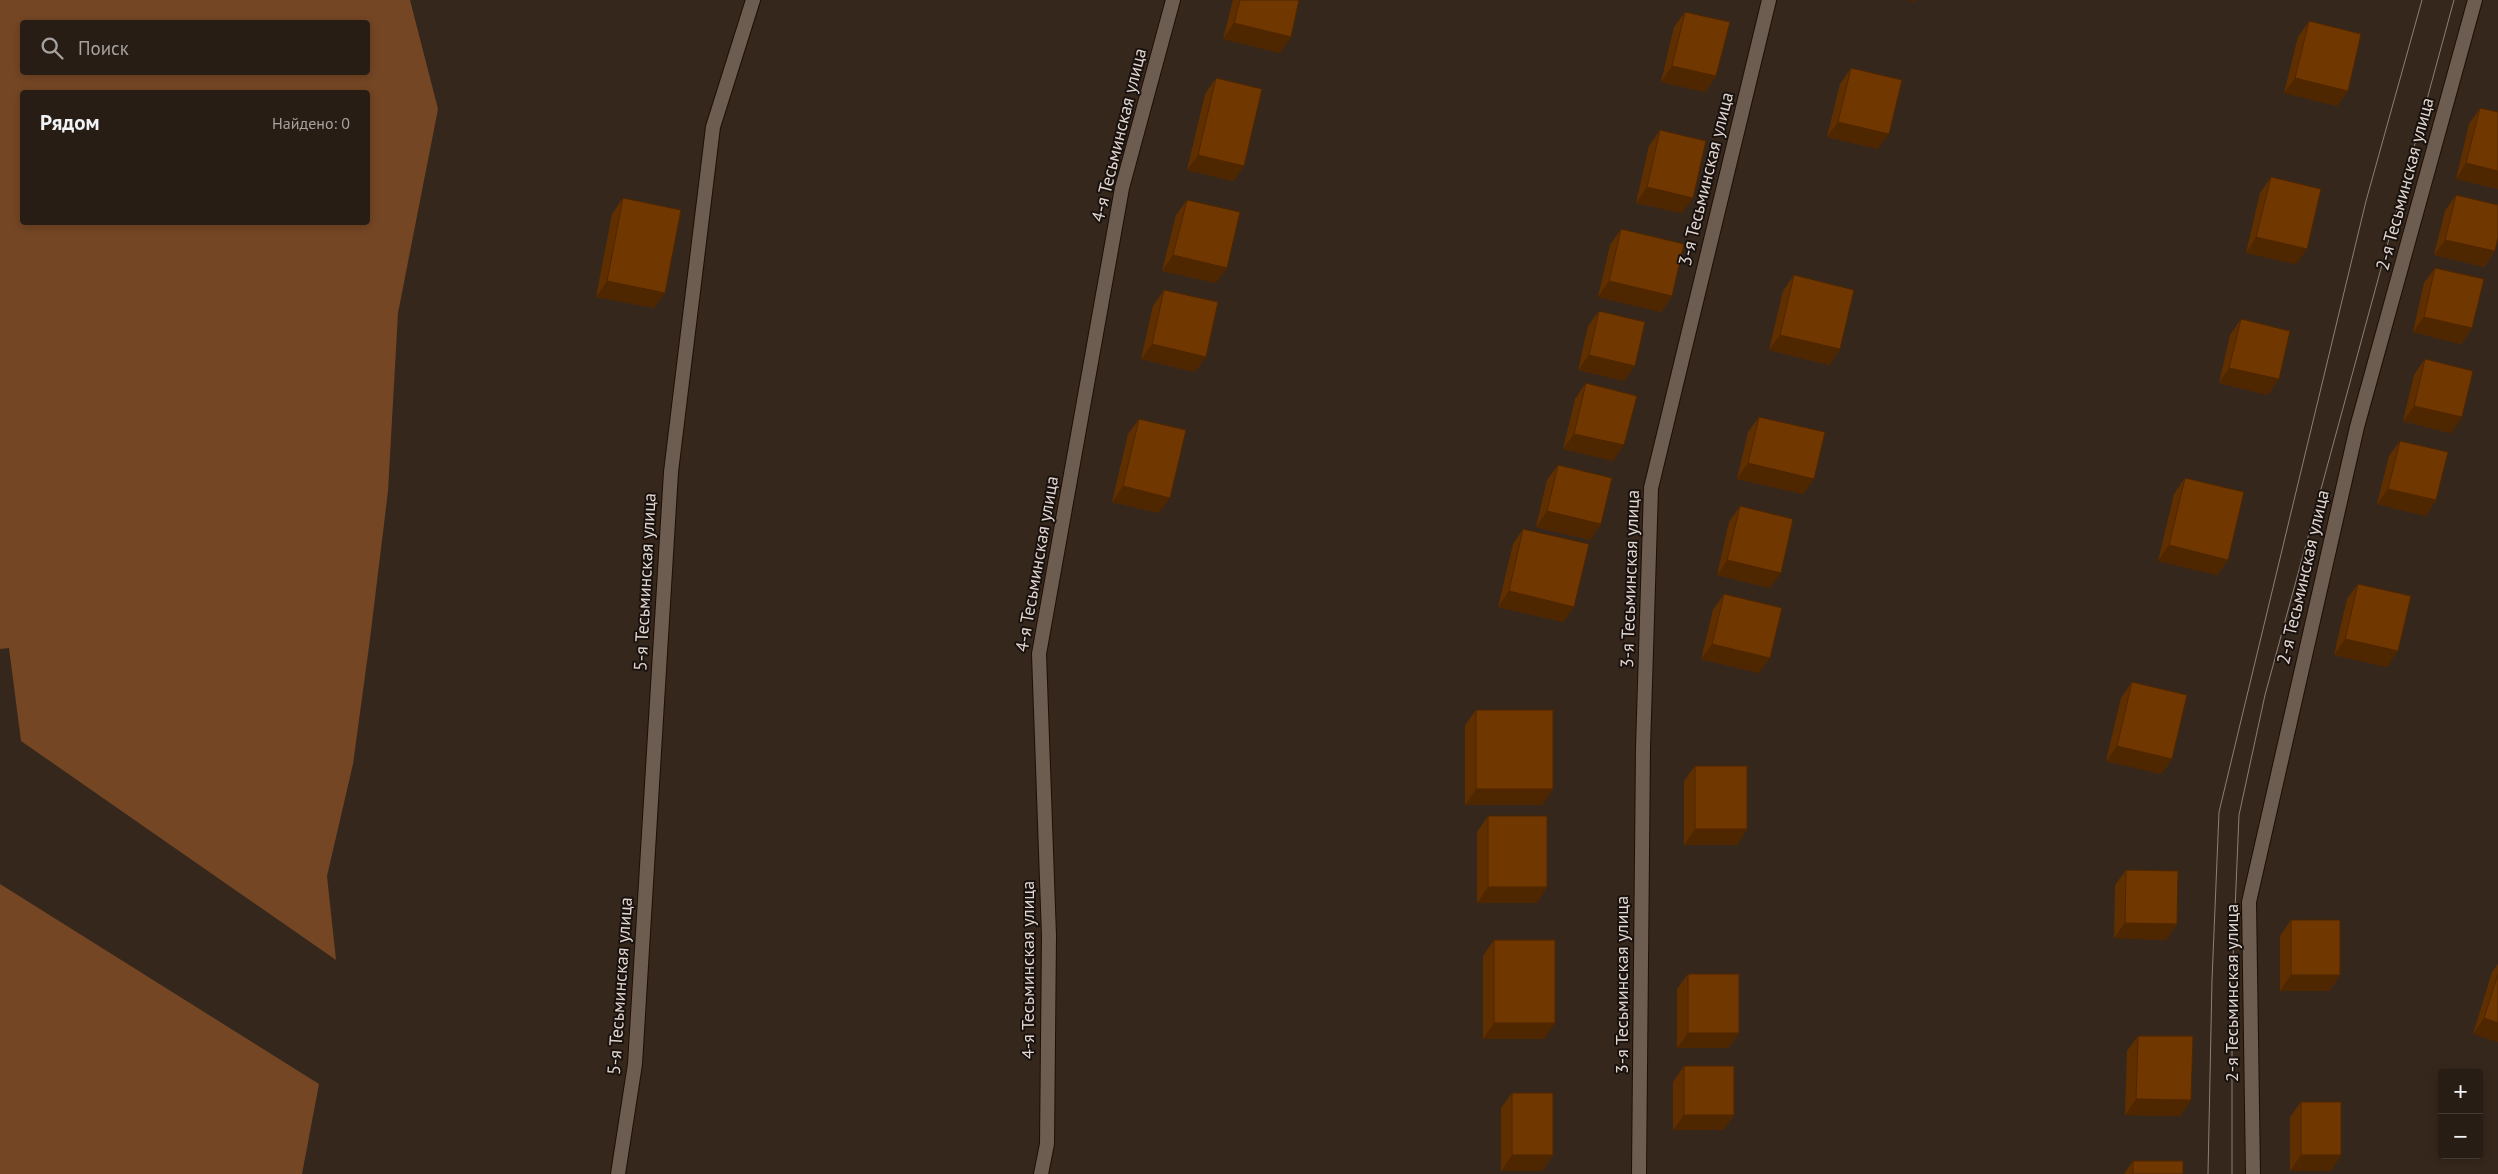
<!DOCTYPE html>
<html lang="ru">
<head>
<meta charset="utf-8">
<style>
  body { margin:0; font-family:"PT Sans",sans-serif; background:#342a22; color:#f1f3f6 }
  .controls { position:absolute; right:15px; bottom:15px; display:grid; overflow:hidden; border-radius:5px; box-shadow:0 2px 8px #0003 }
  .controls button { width:45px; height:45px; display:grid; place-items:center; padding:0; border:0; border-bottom:1px solid #443b34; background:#281d15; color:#f1f3f6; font:25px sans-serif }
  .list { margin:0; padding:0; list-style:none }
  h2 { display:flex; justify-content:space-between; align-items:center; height:65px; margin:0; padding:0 20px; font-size:21px }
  h2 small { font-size:16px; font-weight:400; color:#a5a2a0 }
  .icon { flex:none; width:28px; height:28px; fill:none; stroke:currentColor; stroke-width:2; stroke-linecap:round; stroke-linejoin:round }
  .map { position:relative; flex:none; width:2498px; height:1174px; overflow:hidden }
  .search { position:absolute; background:#281d15; box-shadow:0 2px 8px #0003; left:20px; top:20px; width:350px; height:55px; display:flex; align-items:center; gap:12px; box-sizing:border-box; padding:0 18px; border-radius:5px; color:#a5a2a0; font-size:19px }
  .panel { position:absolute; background:#281d15; box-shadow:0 2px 8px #0003; left:20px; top:90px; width:350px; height:135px; border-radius:5px }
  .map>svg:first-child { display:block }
</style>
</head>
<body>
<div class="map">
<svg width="2498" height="1174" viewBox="0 0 2498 1174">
  <rect width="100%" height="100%" fill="#36271c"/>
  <!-- green -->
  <g fill="#744624" fill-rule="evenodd">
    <path d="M0 0H410L438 109 398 313 388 491 370 639 353 764 327 876 336 960 21 741 9 648 0 649ZM22 22H368V72H22ZM22 92H368V222H22Z"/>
    <path d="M0 884 319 1084 302 1174H0Z"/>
  </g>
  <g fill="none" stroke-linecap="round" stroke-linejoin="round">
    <defs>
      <g id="minor">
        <path d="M618 1174 635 1064 671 472 713 127 753 0"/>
        <path d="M1041 1174 1047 1144 1049 936 1039 654 1122 188 1173 0"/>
        <path d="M1639 1174 1643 748 1651 488 1769 0"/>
        <path d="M2253 1174 2249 902 2357 427 2475 0"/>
      </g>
    </defs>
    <!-- minor casing -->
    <use href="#minor" stroke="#1d0f06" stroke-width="16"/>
    <!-- minor -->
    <use href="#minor" stroke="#6d5c50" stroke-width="14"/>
    <!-- tram -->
    <g stroke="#8c7f76" stroke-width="1">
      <path d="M2208 1174 2212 980 2219 812 2366 201 2422 0"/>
      <path d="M2232 1174V982L2239 815 2265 695 2454 0"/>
    </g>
  </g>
  <!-- wall -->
  <g fill="#602f00">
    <path d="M1233 0H1299L1291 37 1280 53 1223 39Z"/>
    <path d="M1685 12 1716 76 1705 92 1661 82 1674 27Z"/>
    <path d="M2309 21 2348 91 2337 106 2284 93 2298 37Z"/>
    <path d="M1851 68 1878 149 1827 137 1840 84Z"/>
    <path d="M1216 78 1244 166 1233 181 1187 170 1205 94Z"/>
    <path d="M2480 108 2498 112V189L2456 179 2469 124Z"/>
    <path d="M1660 130 1682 213 1636 203 1649 146Z"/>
    <path d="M2271 177 2296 264 2246 253 2260 193Z"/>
    <path d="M2456 195 2495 251 2484 267 2434 255 2445 211Z"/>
    <path d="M623 198 654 308 596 297 612 214Z"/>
    <path d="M1187 200 1216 283 1162 271 1176 215Z"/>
    <path d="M1621 229 1672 296 1661 312 1598 297 1610 245Z"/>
    <path d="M2435 268 2472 328 2461 344 2413 332 2424 283Z"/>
    <path d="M1794 275 1840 349 1829 365 1769 350 1783 291Z"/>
    <path d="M1164 290 1195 372 1141 359 1153 306Z"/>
    <path d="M1599 311 1624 381 1578 370 1588 326Z"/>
    <path d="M2241 319 2268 395 2219 383 2230 335Z"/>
    <path d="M2425 359 2462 417 2451 433 2403 421 2414 375Z"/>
    <path d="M1586 383 1613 461 1563 449 1575 399Z"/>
    <path d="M1759 417 1814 479 1803 494 1737 479 1748 432Z"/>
    <path d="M1139 419 1159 513 1112 502 1128 434Z"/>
    <path d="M2400 441 2436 500 2426 516 2377 504 2389 456Z"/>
    <path d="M1558 465 1601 524 1590 540 1536 527 1547 480Z"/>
    <path d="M2185 478 2228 560 2217 575 2158 561 2174 494Z"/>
    <path d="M1740 506 1770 588 1717 575 1729 522Z"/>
    <path d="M1523 529 1574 607 1563 622 1498 607 1513 544Z"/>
    <path d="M2358 584 2387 667 2334 655 2347 599Z"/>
    <path d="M1724 594 1759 673 1701 659 1713 610Z"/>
    <path d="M2132 682 2172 759 2161 774 2106 761 2121 698Z"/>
    <path d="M1476 710 1553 789 1542 805H1465V725Z"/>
    <path d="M1695 766 1747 829 1737 845H1684V781Z"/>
    <path d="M1488 816 1547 887 1537 903H1477V832Z"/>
    <path d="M2126 870 2166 940 2114 938 2115 885Z"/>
    <path d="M2291 920 2340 975 2329 991H2280V936Z"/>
    <path d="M1494 940 1555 1023 1544 1039H1483V956Z"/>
    <path d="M2498 964V1042L2473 1034 2492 972Z"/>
    <path d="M1688 974 1739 1033 1728 1048H1677V989Z"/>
    <path d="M2138 1036 2191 1100 2180 1116 2125 1115 2127 1051Z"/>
    <path d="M1684 1066 1734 1115 1723 1130H1673V1082Z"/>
    <path d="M1512 1093 1553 1155 1542 1171H1501V1108Z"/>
    <path d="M2301 1102 2341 1155 2331 1171H2290V1117Z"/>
    <path d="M2133 1161 2183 1174H2124Z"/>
  </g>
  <!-- shaded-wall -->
  <g fill="#4e2600">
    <path d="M1906 0H1916L1915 2Z"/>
    <path d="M1234 23 1291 37 1280 53 1223 39Z"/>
    <path d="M1672 66 1716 76 1705 92 1661 82Z"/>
    <path d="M2295 78 2348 91 2337 106 2284 93Z"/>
    <path d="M1838 122 1889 134 1878 149 1827 137Z"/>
    <path d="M1198 155 1244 166 1233 181 1187 170Z"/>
    <path d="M2466 163 2498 171V189L2456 179Z"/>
    <path d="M1647 187 1693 198 1682 213 1636 203Z"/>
    <path d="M2256 237 2307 249 2296 264 2246 253Z"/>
    <path d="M2445 240 2495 251 2484 267 2434 255Z"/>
    <path d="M1173 255 1227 268 1216 283 1162 271Z"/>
    <path d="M607 281 665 293 654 308 596 297Z"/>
    <path d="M1609 281 1672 296 1661 312 1598 297Z"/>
    <path d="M2424 317 2472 328 2461 344 2413 332Z"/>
    <path d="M1780 335 1840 349 1829 365 1769 350Z"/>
    <path d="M1152 344 1206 357 1195 372 1141 359Z"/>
    <path d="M1589 355 1635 366 1624 381 1578 370Z"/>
    <path d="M2229 368 2279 379 2268 395 2219 383Z"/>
    <path d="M2414 406 2462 417 2451 433 2403 421Z"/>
    <path d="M1574 434 1624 445 1613 461 1563 449Z"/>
    <path d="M1748 463 1814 479 1803 494 1737 479Z"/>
    <path d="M1123 486 1170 498 1159 513 1112 502Z"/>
    <path d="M2388 489 2436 500 2426 516 2377 504Z"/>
    <path d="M1547 511 1601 524 1590 540 1536 527Z"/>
    <path d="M2169 545 2228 560 2217 575 2158 561Z"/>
    <path d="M1727 560 1781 573 1770 588 1717 575Z"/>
    <path d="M1509 591 1574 607 1563 622 1498 607Z"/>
    <path d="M2345 639 2398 651 2387 667 2334 655Z"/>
    <path d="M1712 644 1770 658 1759 673 1701 659Z"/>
    <path d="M2117 746 2172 759 2161 774 2106 761Z"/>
    <path d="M1476 789H1553L1542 805H1465Z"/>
    <path d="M1695 829H1747L1737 845H1684Z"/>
    <path d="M1488 887H1547L1537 903H1477Z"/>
    <path d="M2125 923 2177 924 2166 940 2114 938Z"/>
    <path d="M2291 975H2340L2329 991H2280Z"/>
    <path d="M2484 1018 2498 1023V1042L2473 1034Z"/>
    <path d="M1494 1023H1555L1544 1039H1483Z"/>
    <path d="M1688 1033H1739L1728 1048H1677Z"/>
    <path d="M2136 1099 2191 1100 2180 1116 2125 1115Z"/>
    <path d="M1684 1115H1734L1723 1130H1673Z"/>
    <path d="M1512 1155H1553L1542 1171H1501Z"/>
    <path d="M2301 1155H2341L2331 1171H2290Z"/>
  </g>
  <!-- building -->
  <g fill="#703700" stroke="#4e2600">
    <path d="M1240 0H1299L1291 37 1234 23Z"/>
    <path d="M1685 12 1730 22 1716 76 1672 66Z"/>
    <path d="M2309 21 2361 34 2348 91 2295 78Z"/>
    <path d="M1851 68 1902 80 1889 134 1838 122Z"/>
    <path d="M1216 78 1262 89 1244 166 1198 155Z"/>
    <path d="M2480 108 2498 112V171L2466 163Z"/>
    <path d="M1660 130 1706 141 1693 198 1647 187Z"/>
    <path d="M2271 177 2321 189 2307 249 2256 237Z"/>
    <path d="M2456 195 2498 205V237L2495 251 2445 240Z"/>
    <path d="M623 198 681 210 665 293 607 281Z"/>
    <path d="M1187 200 1240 212 1227 268 1173 255Z"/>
    <path d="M1621 229 1684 244 1672 296 1609 281Z"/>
    <path d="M2435 268 2484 279 2472 328 2424 317Z"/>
    <path d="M1794 275 1854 290 1840 349 1780 335Z"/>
    <path d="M1164 290 1218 302 1206 357 1152 344Z"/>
    <path d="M1599 311 1645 322 1635 366 1589 355Z"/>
    <path d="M2241 319 2290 331 2279 379 2229 368Z"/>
    <path d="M2425 359 2473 371 2462 417 2414 406Z"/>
    <path d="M1586 383 1637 396 1624 445 1574 434Z"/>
    <path d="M1759 417 1825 432 1814 479 1748 463Z"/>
    <path d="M1139 419 1186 430 1170 498 1123 486Z"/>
    <path d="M2400 441 2448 452 2436 500 2388 489Z"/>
    <path d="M1558 465 1612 478 1601 524 1547 511Z"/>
    <path d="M2185 478 2244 492 2228 560 2169 545Z"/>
    <path d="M1740 506 1793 519 1781 573 1727 560Z"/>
    <path d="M1523 529 1589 544 1574 607 1509 591Z"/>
    <path d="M2358 584 2411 596 2398 651 2345 639Z"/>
    <path d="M1724 594 1782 608 1770 658 1712 644Z"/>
    <path d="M2132 682 2187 695 2172 759 2117 746Z"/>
    <rect x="1476" y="710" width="77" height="79"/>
    <rect x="1695" y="766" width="52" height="63"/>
    <rect x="1488" y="816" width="59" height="71"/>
    <path d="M2126 870 2178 871 2177 924 2125 923Z"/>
    <rect x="2291" y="920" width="49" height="55"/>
    <rect x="1494" y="940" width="61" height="83"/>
    <rect x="1688" y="974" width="51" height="59"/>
    <path d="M2498 974V1023L2484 1018Z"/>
    <path d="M2138 1036H2193L2191 1100 2136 1099Z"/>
    <rect x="1684" y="1066" width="50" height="49"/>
    <rect x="1512" y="1093" width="41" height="62"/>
    <rect x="2301" y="1102" width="40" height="53"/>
    <rect x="2133" y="1161" width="50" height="13"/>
  </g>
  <g text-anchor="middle" stroke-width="4" stroke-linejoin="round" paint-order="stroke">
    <!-- street labels -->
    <g font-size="18" fill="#e0d5cf" stroke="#18110d">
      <text transform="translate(1119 135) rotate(-76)" y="6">4-я Тесьминская улица</text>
      <text transform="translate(1706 179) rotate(-76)" y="6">3-я Тесьминская улица</text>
      <text transform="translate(2405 184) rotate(-75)" y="6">2-я Тесьминская улица</text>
      <text transform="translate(1037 564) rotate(-80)" y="6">4-я Тесьминская улица</text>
      <text transform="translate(2303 577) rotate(-77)" y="6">2-я Тесьминская улица</text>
      <text transform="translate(1630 579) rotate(-88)" y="6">3-я Тесьминская улица</text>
      <text transform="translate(645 582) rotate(-87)" y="6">5-я Тесьминская улица</text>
      <text transform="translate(1028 970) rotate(-90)" y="6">4-я Тесьминская улица</text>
      <text transform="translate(1622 985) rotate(-90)" y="6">3-я Тесьминская улица</text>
      <text transform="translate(620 986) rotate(-86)" y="6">5-я Тесьминская улица</text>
      <text transform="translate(2232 993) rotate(-90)" y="6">2-я Тесьминская улица</text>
    </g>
  </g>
</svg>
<div class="controls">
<button>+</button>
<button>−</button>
</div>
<div class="search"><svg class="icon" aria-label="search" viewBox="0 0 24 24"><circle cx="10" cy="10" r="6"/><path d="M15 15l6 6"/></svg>Поиск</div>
<section class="panel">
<h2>Рядом<small>Найдено: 0</small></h2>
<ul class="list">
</ul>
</section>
</div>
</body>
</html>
